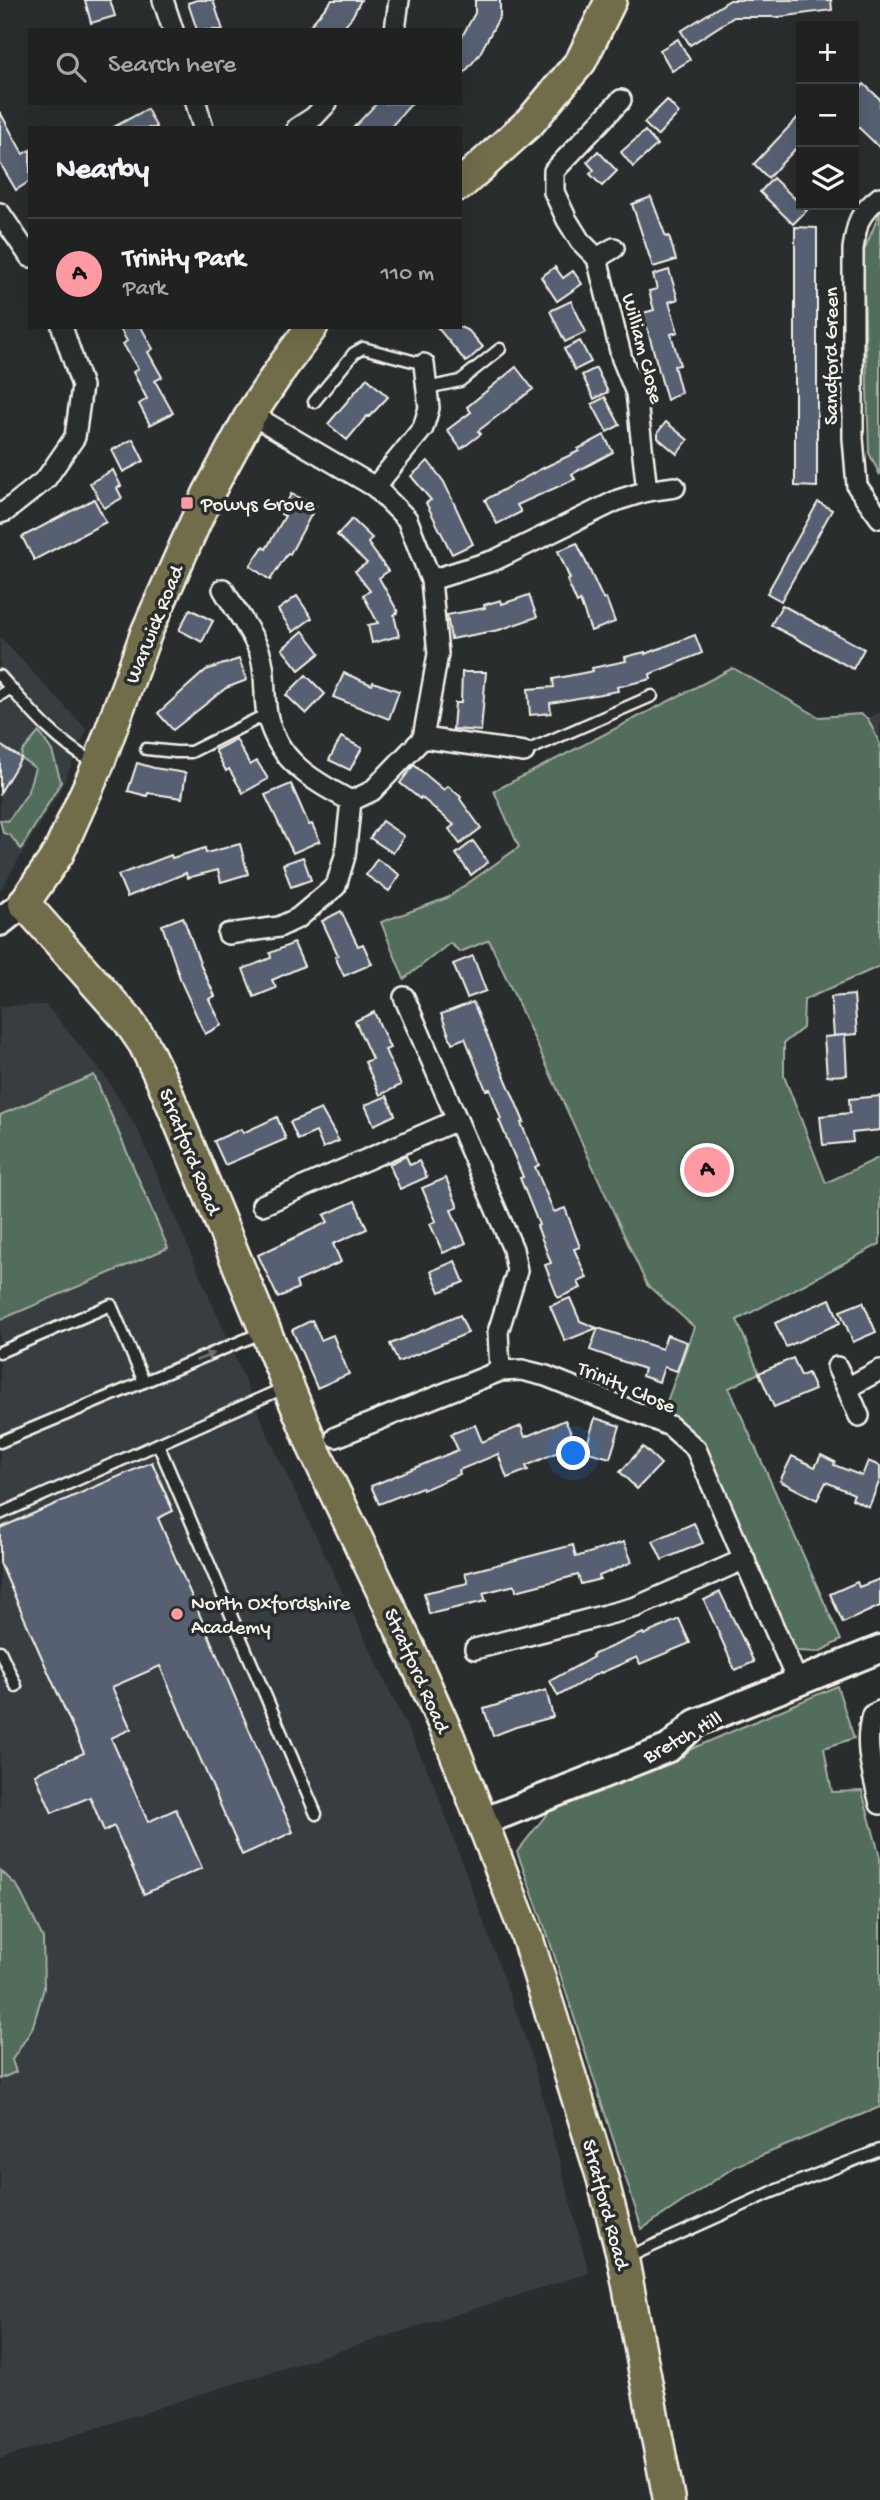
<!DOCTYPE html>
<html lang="en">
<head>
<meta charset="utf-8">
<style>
  body { margin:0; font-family:"Gochi Hand",sans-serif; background:#282a2a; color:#f1f3f6 }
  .controls { position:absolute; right:21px; top:21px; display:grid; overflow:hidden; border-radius:0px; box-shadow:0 7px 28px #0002 }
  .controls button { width:63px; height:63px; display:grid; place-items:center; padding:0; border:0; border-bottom:2px solid #3d3f40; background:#202222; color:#f1f3f6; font:35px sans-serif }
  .you { position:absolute; left:574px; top:1454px; width:24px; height:24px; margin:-18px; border:5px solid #fff; border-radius:50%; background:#1a73e8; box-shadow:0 0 0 10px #1a73e833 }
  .badge { display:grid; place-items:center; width:46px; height:46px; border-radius:50%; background:#ff9aa2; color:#111; font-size:23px; font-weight:700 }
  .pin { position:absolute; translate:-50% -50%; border:4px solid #fff; box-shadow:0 2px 7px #0006 }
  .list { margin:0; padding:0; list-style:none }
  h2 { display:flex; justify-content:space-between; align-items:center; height:91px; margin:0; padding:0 28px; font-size:30px }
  h2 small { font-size:23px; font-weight:400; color:#a2a4a5 }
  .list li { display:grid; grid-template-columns:46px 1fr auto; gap:21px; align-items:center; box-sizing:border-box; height:112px; padding:0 28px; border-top:2px solid #3d3f40 }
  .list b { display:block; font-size:26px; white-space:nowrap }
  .list p { margin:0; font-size:23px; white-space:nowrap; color:#a2a4a5 }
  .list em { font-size:23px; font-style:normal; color:#a2a4a5 }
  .icon { flex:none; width:38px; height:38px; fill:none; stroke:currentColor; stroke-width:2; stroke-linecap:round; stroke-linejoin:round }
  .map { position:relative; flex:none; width:880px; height:2500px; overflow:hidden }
  .search { position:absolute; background:#202222; box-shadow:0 7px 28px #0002; left:28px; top:28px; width:434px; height:77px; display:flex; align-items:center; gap:18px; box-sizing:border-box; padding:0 24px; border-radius:0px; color:#a2a4a5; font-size:26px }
  .panel { position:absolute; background:#202222; box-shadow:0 7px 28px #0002; left:28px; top:126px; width:434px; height:203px; border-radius:0px }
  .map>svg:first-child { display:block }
</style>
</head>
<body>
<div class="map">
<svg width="880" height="2500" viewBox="0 0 880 2500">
  <rect width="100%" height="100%" fill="#2a2d2e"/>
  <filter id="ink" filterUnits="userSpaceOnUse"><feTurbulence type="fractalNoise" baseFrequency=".0143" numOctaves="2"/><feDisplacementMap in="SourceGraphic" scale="14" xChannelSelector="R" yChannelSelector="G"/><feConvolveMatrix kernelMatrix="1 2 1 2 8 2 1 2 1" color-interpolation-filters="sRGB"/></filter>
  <g filter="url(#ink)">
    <!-- built -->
    <g fill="#383d42">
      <path d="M0 637 87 730 60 790 0 891Z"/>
      <path d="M880 712V744L868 719Z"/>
      <path d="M46 1005 105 1076 139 1132 272 1444 434 1784 531 2054 589 2273 217 2389 0 2459V1006Z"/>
    </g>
    <!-- green -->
    <g fill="#536d5b" stroke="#a4afa2" stroke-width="2">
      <path d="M880 212V475L869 453 863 253Z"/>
      <path d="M733 668 819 717 860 714 868 719 880 744V966L804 1000 803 1028 784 1043V1076L826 1183 880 1157V1244L737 1320 759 1373 729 1388 841 1640 819 1652 797 1651 698 1441 665 1407 694 1327 647 1285 489 940 460 952 450 943 404 979 381 922 447 898 519 847 494 791Z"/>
      <path d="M39 732 52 751 61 782 21 849 10 835 3 833 0 820 8 821 27 794 35 768 21 758 22 752Z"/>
      <path d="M94 1075 168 1248 0 1320V1115Z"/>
      <path d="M837 1686 854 1738 824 1748 832 1792 862 1791 880 1857V2107L736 2166 642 2229 548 1936 517 1852 550 1810Z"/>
      <path d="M0 1870 18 1887 43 1938 44 1988 32 2029 12 2060 16 2072 0 2079Z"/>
    </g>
    <!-- building -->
    <g fill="#576172" stroke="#f4f1e8" stroke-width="2">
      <path d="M85 0H110L115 16 91 23Z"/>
      <path d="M197 0H213L223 30H197L188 3Z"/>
      <path d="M332 0H361L352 17 341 30H306Z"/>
      <path d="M475 0H500V16L479 55 460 78V40L475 13Z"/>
      <path d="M730 0H831L832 10 779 17H734L690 45 681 31Z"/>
      <path d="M678 39 690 60 672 71 660 50Z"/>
      <path d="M864 84 880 99V148L854 123V95Z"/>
      <path d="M667 100 679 113 657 136 644 123Z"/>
      <path d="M377 103H412L390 128H353Z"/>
      <path d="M147 109 157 128H112Z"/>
      <path d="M0 112 23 154 30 150V181L16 190 0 163Z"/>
      <path d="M801 114V143L768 178 754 164Z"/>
      <path d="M645 131 657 145 633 167 621 152Z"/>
      <path d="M598 151 617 171 602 186 590 174 594 170 587 162Z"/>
      <path d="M773 178 807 210 793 224 760 192Z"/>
      <path d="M651 197 666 237 669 236 676 260 653 267 632 204Z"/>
      <path d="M795 227 817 228V487L795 486Z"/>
      <path d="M555 267 563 278 573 271 582 284 557 301 541 277Z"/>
      <path d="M669 270 678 299 669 302 678 332 671 334 680 365 674 366 681 392 667 400 643 313 654 310 649 291 657 289 653 275Z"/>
      <path d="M571 301 586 332 565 342 550 311Z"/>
      <path d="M119 327H141L153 349 148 352 162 377 155 381 173 413 150 425 139 404 147 399 133 372 138 369 123 344 127 341Z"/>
      <path d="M437 327H460L469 331 483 347 466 362Z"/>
      <path d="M580 341 591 362 575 370 564 349Z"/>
      <path d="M516 367 533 389 478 431 481 434 461 449 447 430 471 412 467 407Z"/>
      <path d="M596 368 608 392 594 399 582 375Z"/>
      <path d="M367 378 388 397 369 417 367 416 347 440 328 424Z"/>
      <path d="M605 397 620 425 607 432 592 404Z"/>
      <path d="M666 422 688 440 677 454 658 438V432Z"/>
      <path d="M604 435 613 452 572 474 575 479 517 505 521 512 497 524 485 500 541 469 579 451 578 449Z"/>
      <path d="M133 439 144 461 123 472 112 450Z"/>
      <path d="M428 461 444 482 473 544 452 554 426 503 431 500 411 476Z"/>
      <path d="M113 470 121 486 117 488 122 498 104 508 90 483Z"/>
      <path d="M291 494 316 506 290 554 288 553 270 580 250 566 263 547 266 549 285 516 281 514Z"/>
      <path d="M94 499 106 522 34 560 22 537Z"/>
      <path d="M818 502 832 510 781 601 767 593Z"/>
      <path d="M352 519 372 538 368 543 388 571 379 578 398 612 394 615 399 636 372 643 368 625 378 623 363 595 370 591 355 571 367 563 337 535Z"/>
      <path d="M577 543 603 599 606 598 615 622 591 631 580 601 577 603 567 580 570 579 558 551Z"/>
      <path d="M529 595 537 617 499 630 451 639 447 615 485 608 484 605 501 600 502 604Z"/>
      <path d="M297 596 312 618 293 632 278 610Z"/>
      <path d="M782 605 864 649 853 669 771 625Z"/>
      <path d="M190 609 213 621 202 642 179 630Z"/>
      <path d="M303 631 320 653 299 670 282 649Z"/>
      <path d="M695 635 702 653 650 674 651 679 617 687 618 691 550 703 551 713 530 715 528 689 554 687 553 679 593 671 592 668 626 661 625 657 645 652V654Z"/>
      <path d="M239 659 247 680 226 688 173 730 158 713 206 670Z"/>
      <path d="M462 672H486L481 731 453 729 455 703H461Z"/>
      <path d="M344 673 372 685 373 682 399 691 389 719 333 697Z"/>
      <path d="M306 675 325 694 306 714 286 695Z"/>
      <path d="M341 737 362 748 350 770 329 760Z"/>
      <path d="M236 739 250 765 257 761 268 779 243 793 229 769 226 771 215 750Z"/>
      <path d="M0 745 21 758 0 793Z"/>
      <path d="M137 763 154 768 186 773 182 798 148 793 147 796 128 791Z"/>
      <path d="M414 765 444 790 448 786 461 797 460 799 481 828 460 844 449 829 454 825 421 797 420 799 400 783Z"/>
      <path d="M291 784 309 825 312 824 320 841 293 853 265 795Z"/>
      <path d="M382 821 404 836 393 853 370 838Z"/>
      <path d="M473 841 488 862 471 875 456 854Z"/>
      <path d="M240 844 248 874 221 882 218 870 187 878 186 873 127 897 118 875 171 855 172 858 205 848 206 853Z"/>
      <path d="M303 857 311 880 291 887 283 864Z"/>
      <path d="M377 859 400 875 389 891 366 875Z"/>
      <path d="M341 911 358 946 363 944 372 964 344 976 335 957 338 955 322 921Z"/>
      <path d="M183 917 202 968 215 996 209 999 222 1025 205 1034 182 984 162 925Z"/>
      <path d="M294 943 304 966 272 980 276 988 254 997 243 969 271 958 270 953Z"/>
      <path d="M473 956 486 991 467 998 453 964Z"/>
      <path d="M854 995 857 1034 834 1036 831 997Z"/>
      <path d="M473 1002 524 1122 521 1123 539 1165 535 1167 554 1212 565 1208 580 1247 574 1249 587 1278 578 1282 581 1288 558 1298 545 1265 551 1263 537 1226 539 1225 520 1178 523 1177 499 1120 501 1119 490 1089 486 1090 465 1038 452 1043 441 1014Z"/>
      <path d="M374 1012 390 1048 385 1050 401 1085 380 1095 365 1062 372 1059 355 1021Z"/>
      <path d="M845 1035 847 1075 827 1076 824 1037Z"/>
      <path d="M387 1096 395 1115 374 1125 365 1105Z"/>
      <path d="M880 1096V1130L852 1133 853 1142 823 1145 820 1116 850 1113 849 1099Z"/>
      <path d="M321 1109 339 1141 323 1148 316 1132 298 1140 290 1122Z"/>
      <path d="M277 1117 286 1139 225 1165 214 1141 241 1129 243 1133Z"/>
      <path d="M406 1156 410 1165 419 1161 427 1177 400 1189 389 1164Z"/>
      <path d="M446 1178 458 1207 451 1210 466 1243 443 1253 430 1224 436 1221 422 1188Z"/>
      <path d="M355 1201 367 1229 333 1244 341 1262 296 1282 298 1288 278 1298 258 1255 328 1222 324 1215Z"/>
      <path d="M455 1261 464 1282 440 1292 431 1271Z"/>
      <path d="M570 1298 580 1321 597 1328 565 1341 550 1306Z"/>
      <path d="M830 1299 840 1323 786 1347 775 1323Z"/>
      <path d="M863 1302 876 1332 853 1342 840 1311Z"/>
      <path d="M460 1315 468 1333 398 1362 390 1344Z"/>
      <path d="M312 1320 321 1340 333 1335 349 1374 317 1388 292 1330Z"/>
      <path d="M598 1328 662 1349 667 1335 687 1342 677 1371 664 1367 659 1382 642 1376 644 1369 590 1350Z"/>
      <path d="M793 1358 801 1376 808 1373 815 1390 774 1407 759 1373Z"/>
      <path d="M595 1418 620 1426 610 1458 585 1451Z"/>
      <path d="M565 1420 576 1444 526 1466 528 1470 507 1478 498 1454 459 1470 460 1474 423 1490 422 1487 379 1504 371 1486 458 1450 451 1434 475 1425 482 1442 521 1426 525 1437Z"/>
      <path d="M643 1447 661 1464 637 1489 620 1472Z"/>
      <path d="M821 1455 835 1462 834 1465 862 1476 868 1461 880 1466V1480L869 1507 852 1499 854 1494 826 1482 817 1500 780 1481 792 1456 815 1467Z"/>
      <path d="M152 1462 173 1511 158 1518 293 1832 242 1855 160 1666 112 1687 131 1729 111 1738 148 1822 176 1809 202 1868 144 1894 114 1826 104 1831 90 1797 52 1813 35 1774 84 1753 0 1563V1528Z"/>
      <path d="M694 1523 703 1543 662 1560 653 1541Z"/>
      <path d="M624 1542 632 1562 599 1576 600 1579 581 1584 578 1575 516 1591 515 1585 483 1593 486 1601 429 1614 424 1593 468 1583 465 1573 573 1545 576 1557Z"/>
      <path d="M880 1579V1606L843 1623 830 1594 857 1582 859 1587Z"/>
      <path d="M720 1592 754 1662 735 1670 704 1600Z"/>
      <path d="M679 1619 690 1643 640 1664 637 1657 601 1673 600 1672 558 1696 550 1681 593 1657 592 1655 643 1633 644 1635Z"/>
      <path d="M546 1690 553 1717 516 1727 493 1736 484 1709Z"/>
    </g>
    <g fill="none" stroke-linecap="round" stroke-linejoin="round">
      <defs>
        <g id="lane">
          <path d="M427 388 460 381 500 349"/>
          <path d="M314 402 354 353 363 348 424 364"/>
          <path d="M0 676C31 711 53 739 94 763"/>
          <path d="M0 695 11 688"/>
          <path d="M146 749 176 752H191L267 714"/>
          <path d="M524 752 652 696"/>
          <path d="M0 1352 111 1305 144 1382"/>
          <path d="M0 1442 261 1333"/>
          <path d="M158 1444 316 1814"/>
          <path d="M0 1514 284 1388"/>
          <path d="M0 1651 16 1686"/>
          <path d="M626 2258 772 2192 880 2150"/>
        </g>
        <g id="street">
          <path d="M163 0 173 30"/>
          <path d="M395 30 399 0"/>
          <path d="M196 103 203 128"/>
          <path d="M297 128 314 117 327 103"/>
          <path d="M880 197C858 214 857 223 853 249V438L857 486 880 518"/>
          <path d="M0 213 30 257"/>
          <path d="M597 258 614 248"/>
          <path d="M375 487 423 428 429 408 424 364"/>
          <path d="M647 491 675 487"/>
          <path d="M0 513 6 511 46 479 75 437 82 386 62 327"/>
          <path d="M431 580 495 560 618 500 647 491 636 393 622 359 597 258 580 241 567 220 554 192V171L621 100"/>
          <path d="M223 589C234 608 250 629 259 650 267 671 263 693 267 714 277 761 313 781 351 801"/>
          <path d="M423 738 524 752"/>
          <path d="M228 934 279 927 298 918 336 886 345 856 351 801 372 791 423 738 438 654 431 580 407 519 375 487 251 414"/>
          <path d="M404 997 513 1249 517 1271 498 1332 500 1371"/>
          <path d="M262 1205 457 1120"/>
          <path d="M837 1367 847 1388"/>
          <path d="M859 1416 847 1388 880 1370"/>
          <path d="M336 1437 500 1371 522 1370 546 1376 670 1426 696 1449 798 1683"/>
          <path d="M475 1649 636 1607 745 1559"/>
          <path d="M880 1711 872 1715C863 1745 873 1774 880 1804"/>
        </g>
        <g id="secondary">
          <path d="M0 922 24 903"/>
          <path d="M483 1822 669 1748 696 1723 880 1649"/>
        </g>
        <g id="primary">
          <path d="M460 185 531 121 581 61 611 0"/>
          <path d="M312 327 283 366 251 414 208 494 147 631 98 765 58 854 24 903 127 1019 144 1044 164 1085 314 1449 407 1643 449 1737 527 1937 602 2177 623 2259 669 2500"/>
        </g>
      </defs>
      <!-- lane casing -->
      <use href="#lane" stroke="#f4f1e8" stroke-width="15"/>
      <!-- street casing -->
      <use href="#street" stroke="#f4f1e8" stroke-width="24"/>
      <!-- secondary casing -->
      <use href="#secondary" stroke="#f4f1e8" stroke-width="32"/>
      <!-- primary casing -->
      <use href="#primary" stroke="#f4f1e8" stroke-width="35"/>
      <!-- lane -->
      <use href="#lane" stroke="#2a2d2e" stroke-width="10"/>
      <!-- street -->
      <use href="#street" stroke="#2a2d2e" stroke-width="19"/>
      <!-- secondary -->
      <use href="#secondary" stroke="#2a2d2e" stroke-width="26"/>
      <!-- primary -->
      <use href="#primary" stroke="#716d4b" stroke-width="30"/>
    </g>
    <!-- one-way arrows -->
    <defs><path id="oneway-solid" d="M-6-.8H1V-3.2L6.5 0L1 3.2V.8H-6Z" transform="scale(1.75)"/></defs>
    <use fill="#71726f" href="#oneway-solid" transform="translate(205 1357) rotate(-22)"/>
  </g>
  <!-- markers -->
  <g fill="#ff9aa2" stroke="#2a2d2e" stroke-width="2.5">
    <rect x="180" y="496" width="14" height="14" rx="3.5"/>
    <circle cx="177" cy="1614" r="7"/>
  </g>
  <g text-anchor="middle" stroke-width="7" stroke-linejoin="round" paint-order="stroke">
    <!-- street labels -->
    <g font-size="21" fill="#f4f1e8" stroke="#2a2d2e">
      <text transform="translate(644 348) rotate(75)" y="7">William Close</text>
      <text transform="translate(830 356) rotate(-90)" y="7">Sandford Green</text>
      <text transform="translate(153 624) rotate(-68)" y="7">Warwick Road</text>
      <text transform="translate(191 1151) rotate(68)" y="7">Stratford Road</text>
      <text transform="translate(627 1386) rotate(23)" y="7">Trinity Close</text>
      <text transform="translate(418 1670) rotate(66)" y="7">Stratford Road</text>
      <text transform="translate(682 1736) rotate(-29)" y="7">Bretch Hill</text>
      <text transform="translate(607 2204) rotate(75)" y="7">Stratford Road</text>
    </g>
    <!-- poi labels -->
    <g font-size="21" fill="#f4f1e8" stroke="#2a2d2e" text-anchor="start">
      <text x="201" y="510">Powys Grove</text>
      <text x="191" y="1609">North Oxfordshire<tspan x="191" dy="24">Academy</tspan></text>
    </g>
  </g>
</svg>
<div class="controls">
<button>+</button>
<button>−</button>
<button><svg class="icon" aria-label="layers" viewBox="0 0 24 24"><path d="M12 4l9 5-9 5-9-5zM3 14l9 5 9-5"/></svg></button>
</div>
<div class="you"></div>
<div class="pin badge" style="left:707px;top:1170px">A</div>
<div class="search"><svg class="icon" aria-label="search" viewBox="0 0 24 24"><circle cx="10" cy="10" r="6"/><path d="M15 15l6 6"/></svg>Search here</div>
<section class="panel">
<h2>Nearby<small></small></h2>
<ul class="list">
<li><span class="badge">A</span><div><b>Trinity Park</b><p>Park</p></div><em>110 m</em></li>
</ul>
</section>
</div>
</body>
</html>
